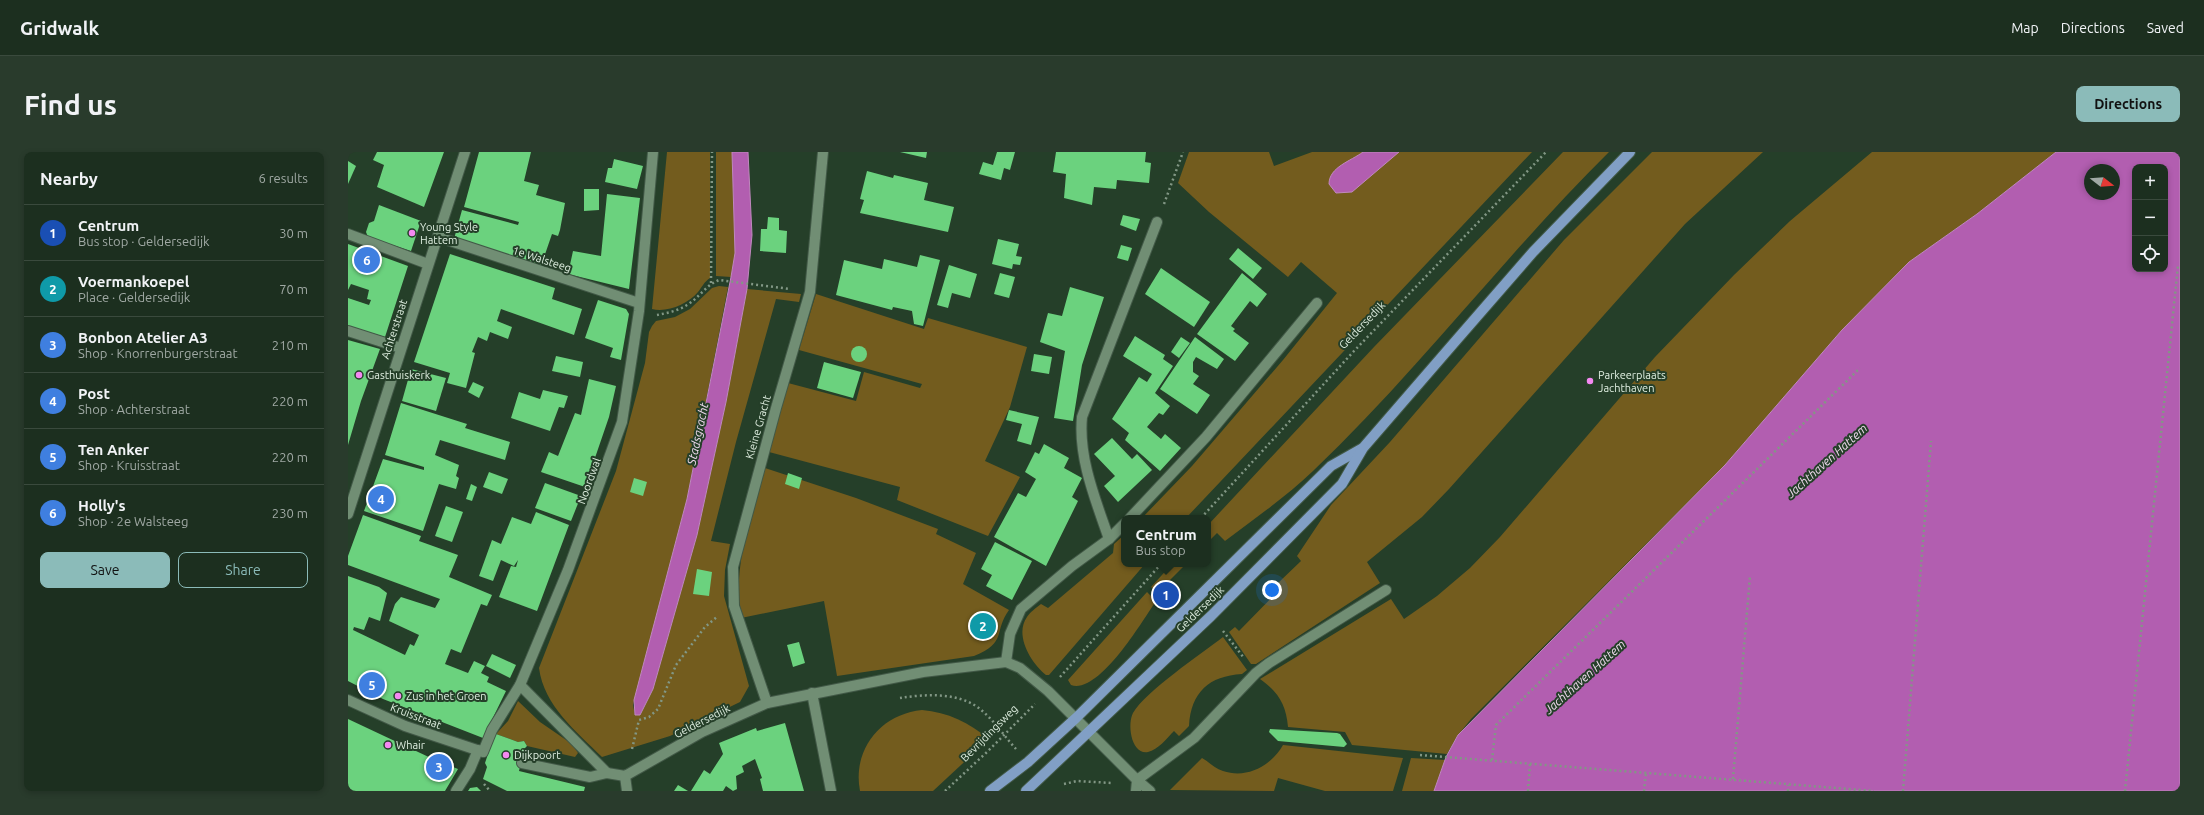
<!DOCTYPE html>
<html lang="en">
<head>
<meta charset="utf-8">
<style>
  body { margin:0; font-family:Ubuntu,sans-serif; background:#293b2c; color:#f1f3f6 }
  .controls { position:absolute; right:12px; top:12px; display:grid; overflow:hidden; border-radius:8px; box-shadow:0 2px 6px #0003 }
  .controls button { width:36px; height:36px; display:grid; place-items:center; padding:0; border:0; border-bottom:1px solid #3a4a3d; background:#1c2f1f; color:#f1f3f6; font:20px sans-serif }
  .compass { position:absolute; left:1736px; top:12px; width:36px; height:36px; border-radius:50%; background:#1c2f1f; box-shadow:0 2px 6px #0003; rotate:107deg }
  .you { position:absolute; left:924px; top:438px; width:14px; height:14px; margin:-10px; border:3px solid #fff; border-radius:50%; background:#1a73e8; box-shadow:0 0 0 6px #1a73e833 }
  .badge { display:grid; place-items:center; width:26px; height:26px; border-radius:50%; background:#8bbbb9; color:#fff; font-size:13px; font-weight:700 }
  .pin { position:absolute; translate:-50% -50%; border:2px solid #fff; box-shadow:0 1px 4px #0006 }
  .popup { position:absolute; left:773px; top:363px; width:90px; height:52px; box-sizing:border-box; display:grid; place-content:center; border-radius:8px; background:#1c2f1f; filter:drop-shadow(0 1px 3px #0005); font-size:13px; white-space:nowrap; color:#a0a9a4 }
  .popup b { font-size:15px; color:#f1f3f6 }
  .popup::after { content:''; position:absolute; left:50%; top:100%; margin-left:-8px; border:8px solid transparent; border-top-color:#1c2f1f }
  .list { margin:0; padding:0; list-style:none }
  h2 { display:flex; justify-content:space-between; align-items:center; height:52px; margin:0; padding:0 16px; font-size:17px }
  h2 small { font-size:13px; font-weight:400; color:#a0a9a4 }
  .list li { display:grid; grid-template-columns:26px 1fr auto; gap:12px; align-items:center; box-sizing:border-box; height:56px; padding:0 16px; border-top:1px solid #3a4a3d }
  .list b { display:block; font-size:15px; white-space:nowrap }
  .list p { margin:0; font-size:13px; white-space:nowrap; color:#a0a9a4 }
  .list em { font-size:13px; font-style:normal; color:#a0a9a4 }
  .actions { display:flex; gap:8px; padding:12px 16px }
  .actions a { flex:1; padding:9px 0; border:1px solid #8bbbb9; border-radius:8px; text-align:center; font-size:14px; color:#8bbbb9 }
  .actions .main { background:#8bbbb9; color:#111 }
  .icon { flex:none; width:22px; height:22px; fill:none; stroke:currentColor; stroke-width:2; stroke-linecap:round; stroke-linejoin:round }
  .map { position:relative; flex:none; width:1832px; height:639px; overflow:hidden; border-radius:8px }
  header { display:flex; align-items:center; gap:24px; box-sizing:border-box; height:56px; padding:0 20px; background:#1c2f1f; border-bottom:1px solid #3a4a3d }
  header strong { font-size:19px }
  nav { display:flex; gap:22px; margin-inline-start:auto; font-size:14px }
  .intro { display:flex; align-items:center; justify-content:space-between; box-sizing:border-box; height:96px; padding:0 24px }
  h1 { margin:0; font-size:28px }
  .button { padding:10px 18px; border-radius:8px; background:#8bbbb9; color:#111; font-size:14px; font-weight:700 }
  main { display:flex; gap:24px; padding:0 24px }
  aside { flex:1; background:#1c2f1f; border-radius:8px; box-shadow:0 2px 6px #0003 }
  .map>svg:first-child { display:block }
</style>
</head>
<body>
<header>
<strong>Gridwalk</strong>
<nav><a>Map</a><a>Directions</a><a>Saved</a></nav>
</header>
<div class="intro"><h1>Find us</h1><a class="button">Directions</a></div>
<main>
<aside>
<h2>Nearby<small>6 results</small></h2>
<ul class="list">
<li><span class="badge" style="background:#1a4fb4">1</span><div><b>Centrum</b><p>Bus stop · Geldersedijk</p></div><em>30 m</em></li>
<li><span class="badge" style="background:#0f9aa8">2</span><div><b>Voermankoepel</b><p>Place · Geldersedijk</p></div><em>70 m</em></li>
<li><span class="badge" style="background:#3f7fe0">3</span><div><b>Bonbon Atelier A3</b><p>Shop · Knorrenburgerstraat</p></div><em>210 m</em></li>
<li><span class="badge" style="background:#3f7fe0">4</span><div><b>Post</b><p>Shop · Achterstraat</p></div><em>220 m</em></li>
<li><span class="badge" style="background:#3f7fe0">5</span><div><b>Ten Anker</b><p>Shop · Kruisstraat</p></div><em>220 m</em></li>
<li><span class="badge" style="background:#3f7fe0">6</span><div><b>Holly's</b><p>Shop · 2e Walsteeg</p></div><em>230 m</em></li>
</ul>
<div class="actions"><a class="main">Save</a><a>Share</a></div>
</aside>
<div class="map">
<svg width="1832" height="639" viewBox="0 0 1832 639">
  <rect width="100%" height="100%" fill="#253f29"/>
  <!-- green -->
  <g fill="#735c1e">
    <path d="M319 0H362V126C356 130 354 135 350 140 340 152 319 161 304 157Z"/>
    <path d="M368 0H384L387 101 383 125 368 124Z"/>
    <path d="M841 0H921L926 14 964 0H1184L838 366H794L844 314 935 208 989 141 953 110 940 125 861 60 830 31Z"/>
    <path d="M1215 0H1261C1158 102 1070 219 965 319 938 345 907 366 877 389L869 381 860 390V373L1026 195Z"/>
    <path d="M1304 0H1415L1337 72 1101 337 1074 365 1019 410 1032 431 908 512H903L881 480 887 475 891 479 933 436 929 432 953 409 949 404 983 353 1042 290 1216 88Z"/>
    <path d="M1524 0H1708L1629 62 1561 110 1494 178 1377 313 1123 567 1110 583 1099 602 1004 593 997 580 940 575C938 552 930 540 912 527L1043 447 1056 467 1089 444 1122 416 1152 385 1307 205 1386 123 1442 69Z"/>
    <path d="M371 134 380 135 339 347 285 553 287 563H292L305 537 349 383 378 250 399 137 453 142 451 150 428 147 388 290 363 389 382 392 377 418 376 444 401 534 392 550 322 584 254 605C228 579 196 554 191 516L268 319 297 211 301 180 304 174 308 169 327 165 342 157 364 136Z"/>
    <path d="M468 142 576 177 580 166 679 195 662 255 637 309 672 325 640 384 549 348 552 335 421 300 440 231 508 249 516 220 572 236 574 232 451 198Z"/>
    <path d="M417 316 508 346 590 377 588 382 628 401 615 432 661 458C645 480 660 490 626 504L489 524 476 449 393 466C384 415 403 364 417 316Z"/>
    <path d="M776 383V412H797L701 523H698C683 511 666 483 679 465 682 460 688 456 693 452L700 456 765 401 766 392Z"/>
    <path d="M824 412H838L821 429 823 432 812 443 803 435Z"/>
    <path d="M799 440 808 449C795 468 751 543 723 533L720 528Z"/>
    <path d="M875 485 899 518 894 522C861 524 843 540 841 574L831 584 826 579C819 586 810 598 800 600 783 603 779 572 785 561 798 539 853 502 875 485Z"/>
    <path d="M170 549 192 570 224 592 230 601 227 605 179 594 176 589 170 590 148 582 160 569Z"/>
    <path d="M574 558C600 560 621 571 641 587L585 639H512C504 597 533 562 574 558Z"/>
    <path d="M935 593 1055 606 1045 639H977L930 626 926 639 822 638 854 606C861 610 866 616 875 619 899 627 923 614 935 593Z"/>
    <path d="M1063 606 1097 608 1086 639H1054Z"/>
  </g>
  <!-- water -->
  <g fill="#b25eb0" stroke="#c089be" fill-rule="evenodd">
    <path d="M384 0H400L404 83 399 137 378 250 349 383 305 537 292 563H287L286 548 339 347 383 125 387 101Z"/>
    <path d="M1015 0H1051L1004 40 988 41 981 32C981 15 1003 9 1015 0Z"/>
    <path d="M1708 0H1832V639H1086L1098 605 1110 583 1377 313 1494 178 1561 110 1629 62ZM1787 15H1817V117H1787ZM1742 18H1766V42H1742Z"/>
  </g>
  <!-- building -->
  <g fill="#6bd27e">
    <path d="M29 0H96L76 55 29 35 36 13 25 8Z"/>
    <path d="M131 0H183L176 29 191 33 188 43 217 51 212 78 210 84 204 82 193 114 106 87 114 58 170 73 171 70 116 55Z"/>
    <path d="M552 0H579L578 6Z"/>
    <path d="M649 0H667L662 18 656 16 653 28 631 22 635 10 645 13Z"/>
    <path d="M708 0H798L797 10 803 11 801 31 769 28 768 37 746 35 744 53 716 46 718 22 705 20Z"/>
    <path d="M266 7 295 14 289 37 257 30 260 16H264Z"/>
    <path d="M0 9 8 14 0 32Z"/>
    <path d="M519 19 545 26 546 23 580 31 576 48 606 55 600 80 512 61 516 48 512 47Z"/>
    <path d="M236 37H251V58L236 59Z"/>
    <path d="M259 42 292 46 281 137 220 122 225 99 253 104Z"/>
    <path d="M31 53 73 69 63 99 20 85 18 80 21 71 26 69Z"/>
    <path d="M775 63 792 67 788 79 772 73Z"/>
    <path d="M420 65 431 66V78L439 79 438 101 412 99 413 77H419Z"/>
    <path d="M650 87 671 92 668 104 674 105 672 113 665 112 664 117 644 112Z"/>
    <path d="M0 92 60 114 37 185 0 174V146L21 153 23 148 19 147 21 138 3 132 0 138Z"/>
    <path d="M773 93 784 96 780 109 769 106Z"/>
    <path d="M890 96 914 116 905 127 881 107Z"/>
    <path d="M102 102 207 136 204 147 234 157 226 183 153 157 149 169 164 175 160 187 142 180 139 189 130 185 124 200 127 201 118 236 99 231 102 221 66 210Z"/>
    <path d="M572 103 592 108 575 174 566 172 564 159 545 155 544 158 488 143 496 108 534 117 536 107 569 115Z"/>
    <path d="M601 113 629 122 622 146 604 141 600 156 589 153Z"/>
    <path d="M813 116 862 150 846 175 797 142Z"/>
    <path d="M652 121 667 125 661 146 646 142Z"/>
    <path d="M894 121 919 142 909 155 902 149 883 174 887 177 885 179 901 191 887 209 849 182Z"/>
    <path d="M722 135 756 145 734 213 725 269 706 266 717 199 692 190 700 161 714 164Z"/>
    <path d="M250 148 278 157 281 162 273 208 262 205 265 196 237 186Z"/>
    <path d="M787 184 817 203 815 207 825 214 807 241 822 254 815 263 811 261 799 275 813 287 817 282 833 296 812 319 777 288 781 281 764 267 791 225 799 230 804 222 775 204Z"/>
    <path d="M833 185 842 191 831 206 823 200Z"/>
    <path d="M847 185 876 207 869 217 848 205 845 210V220L851 224 845 232 862 243 849 262 812 237Z"/>
    <path d="M0 188 32 197 13 249 0 293Z"/>
    <circle cx="511" cy="202" r="8"/>
    <path d="M686 202 704 205 701 222 683 219Z"/>
    <path d="M208 204 235 210 232 225 204 219Z"/>
    <path d="M476 210 513 220 505 246 469 236Z"/>
    <path d="M63 217 98 226 88 259 54 249Z"/>
    <path d="M241 227 268 234 261 265 237 335 193 320 201 300 210 304 227 261 233 263Z"/>
    <path d="M125 230 136 235 131 246 120 240Z"/>
    <path d="M195 238 220 244 216 256 211 255 202 279 163 266 171 240 192 247Z"/>
    <path d="M53 251 119 272 117 276 162 290 157 308 92 288 87 303 111 313 108 324 111 326 108 337 91 332 75 379 16 359 35 307 76 318V315L37 303Z"/>
    <path d="M661 258 691 265 683 293 669 289 674 272 658 268Z"/>
    <path d="M764 286 784 307 789 302 804 318 770 350 756 334 767 324 746 302Z"/>
    <path d="M696 292 721 306 716 316 734 326 724 345 730 349 698 414 646 385 670 341 678 345 688 327 677 320 687 300 691 302Z"/>
    <path d="M141 320 160 327 154 342 135 335Z"/>
    <path d="M440 321 454 326 451 337 437 332Z"/>
    <path d="M286 326 299 330 295 344 282 340Z"/>
    <path d="M197 331 233 344 223 369 187 356Z"/>
    <path d="M123 332 129 335 124 349 118 347Z"/>
    <path d="M98 354 115 360 104 390 87 384Z"/>
    <path d="M188 360 221 373 189 459 151 445 163 414 168 415 170 408 166 414 153 408 145 429 131 424 144 388 153 392 164 365 183 372Z"/>
    <path d="M15 363 73 384 71 389 110 403 101 425 144 443 139 454 133 452 113 501 103 497 97 512 120 521 126 509 137 514 133 521 141 525 139 530 158 539 135 586 35 547 0 529V424L31 435 39 441 32 469 21 465 16 478 6 475 5 478 57 503 62 492 66 494 71 483 41 469 47 452 53 445 87 456 92 447 0 413V404Z"/>
    <path d="M647 390 684 409 664 448 638 434 644 423 633 417Z"/>
    <path d="M349 417 364 420 361 444 345 442Z"/>
    <circle cx="635" cy="474" r="9"/>
    <path d="M451 490 457 511 445 515 439 493Z"/>
    <path d="M144 502 168 513 162 526 138 514Z"/>
    <path d="M0 567 85 607 110 617 97 639H0Z"/>
    <path d="M437 571 456 639H415L412 627 414 626 407 607 394 614 396 620 388 624 389 637 385 639 378 634 375 639H343L356 618 362 622 375 602 371 591 408 576 409 579Z"/>
    <path d="M922 577 989 581 992 582 999 592 996 595 930 589 921 580Z"/>
    <path d="M148 582 170 590 176 589 179 594 176 597 171 619 237 635 236 639H159L135 627 139 615 137 611 144 590 143 585Z"/>
    <path d="M330 633 340 639H326Z"/>
    <path d="M129 635 133 639H120L122 636Z"/>
  </g>
  <g fill="none" stroke-linecap="round" stroke-linejoin="round">
    <defs>
      <g id="minor">
        <path d="M0 82 80 112"/>
        <path d="M90 85 291 151"/>
        <path d="M0 179 53 196"/>
        <path d="M0 362 117 0"/>
        <path d="M782 366 858 285 969 151"/>
        <path d="M761 387C748 349 730 306 734 265L809 70"/>
        <path d="M658 510 662 482 673 457 724 414 761 387 776 372"/>
        <path d="M172 533 259 621"/>
        <path d="M464 541 483 639"/>
        <path d="M0 548 57 574 135 600 144 578 172 533 220 418 274 270 291 159 305 0"/>
        <path d="M419 551 386 454 385 415 428 256 462 140 475 0"/>
        <path d="M174 611 242 625 259 621 277 624 354 580 419 551 575 520 658 510 672 516 700 539 789 628 788 639"/>
        <path d="M277 624 279 639"/>
        <path d="M108 639 122 617 130 598"/>
        <path d="M802 639 789 628 846 586 908 521 921 511 1038 438"/>
      </g>
      <g id="major">
        <path d="M642 639 680 610 728 566 983 314 1013 297"/>
        <path d="M678 639 863 464 994 332 1015 296 1105 192 1185 100 1282 0"/>
      </g>
    </defs>
    <!-- minor casing -->
    <use href="#minor" stroke="#425947" stroke-width="12"/>
    <!-- major casing -->
    <use href="#major" stroke="#425947" stroke-width="12"/>
    <!-- path -->
    <g stroke="#829785" stroke-width="2.5" stroke-dasharray="2 3" stroke-linecap="butt">
      <path d="M816 52 835 0"/>
      <path d="M363 131 364 0"/>
      <path d="M309 163C319 161 330 159 339 153 351 146 358 133 371 128L442 137"/>
      <path d="M853 366 1006 199 1198 0"/>
      <path d="M875 479 896 506"/>
      <path d="M712 525 813 412"/>
      <path d="M552 546C577 542 611 540 632 557 646 568 656 584 668 597"/>
      <path d="M284 597 291 568 301 565 310 557 328 513 357 475 370 464"/>
      <path d="M1072 603 1526 639"/>
      <path d="M1144 608 1148 573 1512 216"/>
      <path d="M1385 627 1402 424"/>
      <path d="M136 632 142 639"/>
      <path d="M716 632 729 629 764 631"/>
      <path d="M597 639 639 600 687 552"/>
      <path d="M1180 639 1182 611"/>
      <path d="M1296 639 1298 620"/>
      <path d="M1440 639V633"/>
      <path d="M1555 639 1583 289"/>
      <path d="M1777 639 1830 113"/>
    </g>
    <!-- minor -->
    <use href="#minor" stroke="#718e74" stroke-width="10"/>
    <!-- major -->
    <use href="#major" stroke="#819fc5" stroke-width="10"/>
  </g>
  <!-- markers -->
  <g fill="#f489f1" stroke="#253f29" stroke-width="1.5">
    <circle cx="64" cy="81" r="4"/>
    <circle cx="11" cy="223" r="4"/>
    <circle cx="1242" cy="229" r="4"/>
    <circle cx="50" cy="544" r="4"/>
    <circle cx="40" cy="593" r="4"/>
    <circle cx="158" cy="603" r="4"/>
  </g>
  <g text-anchor="middle" stroke-width="4" stroke-linejoin="round" paint-order="stroke">
    <!-- poi labels -->
    <g font-size="11" fill="#dfeee0" stroke="#253f29" text-anchor="start">
      <text x="72" y="79">Young Style<tspan x="72" dy="13">Hattem</tspan></text>
      <text x="19" y="227">Gasthuiskerk</text>
      <text x="1250" y="227">Parkeerplaats<tspan x="1250" dy="13">Jachthaven</tspan></text>
      <text x="58" y="548">Zus in het Groen</text>
      <text x="48" y="597">Whair</text>
      <text x="166" y="607">Dijkpoort</text>
    </g>
    <!-- street labels -->
    <g font-size="11" fill="#dfeee0" stroke="#253f29">
      <text transform="translate(194 107) rotate(18)" y="4">1e Walsteeg</text>
      <text transform="translate(1014 173) rotate(-46)" y="4">Geldersedijk</text>
      <text transform="translate(46 177) rotate(-72)" y="4">Achterstraat</text>
      <text transform="translate(410 275) rotate(-74)" y="4">Kleine Gracht</text>
      <text transform="translate(241 329) rotate(-70)" y="4">Noordwal</text>
      <text transform="translate(852 457) rotate(-44)" y="4">Geldersedijk</text>
      <text transform="translate(68 564) rotate(21)" y="4">Kruisstraat</text>
      <text transform="translate(354 569) rotate(-27)" y="4">Geldersedijk</text>
      <text transform="translate(641 581) rotate(-45)" y="4">Bevrijdingsweg</text>
    </g>
    <!-- water labels -->
    <g font-size="12" font-style="italic" fill="#f2dcf0" stroke="#253f29">
      <text transform="translate(350 282) rotate(-78)" y="4">Stadsgracht</text>
      <text transform="translate(1479 309) rotate(-42)" y="4">Jachthaven Hattem</text>
      <text transform="translate(1237 525) rotate(-42)" y="4">Jachthaven Hattem</text>
    </g>
  </g>
</svg>
<div class="controls">
<button>+</button>
<button>−</button>
<button><svg class="icon" aria-label="locate" viewBox="0 0 24 24"><circle cx="12" cy="12" r="6"/><path d="M12 2v4M12 18v4M2 12h4M18 12h4"/></svg></button>
</div>
<svg class="compass" viewBox="-18 -18 36 36"><path d="M0-13l5 13h-10z" fill="#e53935"/><path d="M0 13l5-13h-10z" fill="#a0a9a4"/></svg>
<div class="you"></div>
<div class="pin badge" style="left:818px;top:443px;background:#1a4fb4">1</div>
<div class="popup"><b>Centrum</b>Bus stop</div>
<div class="pin badge" style="left:635px;top:474px;background:#0f9aa8">2</div>
<div class="pin badge" style="left:91px;top:615px;background:#3f7fe0">3</div>
<div class="pin badge" style="left:33px;top:347px;background:#3f7fe0">4</div>
<div class="pin badge" style="left:24px;top:533px;background:#3f7fe0">5</div>
<div class="pin badge" style="left:19px;top:108px;background:#3f7fe0">6</div>
</div>
</main>
</body>
</html>
